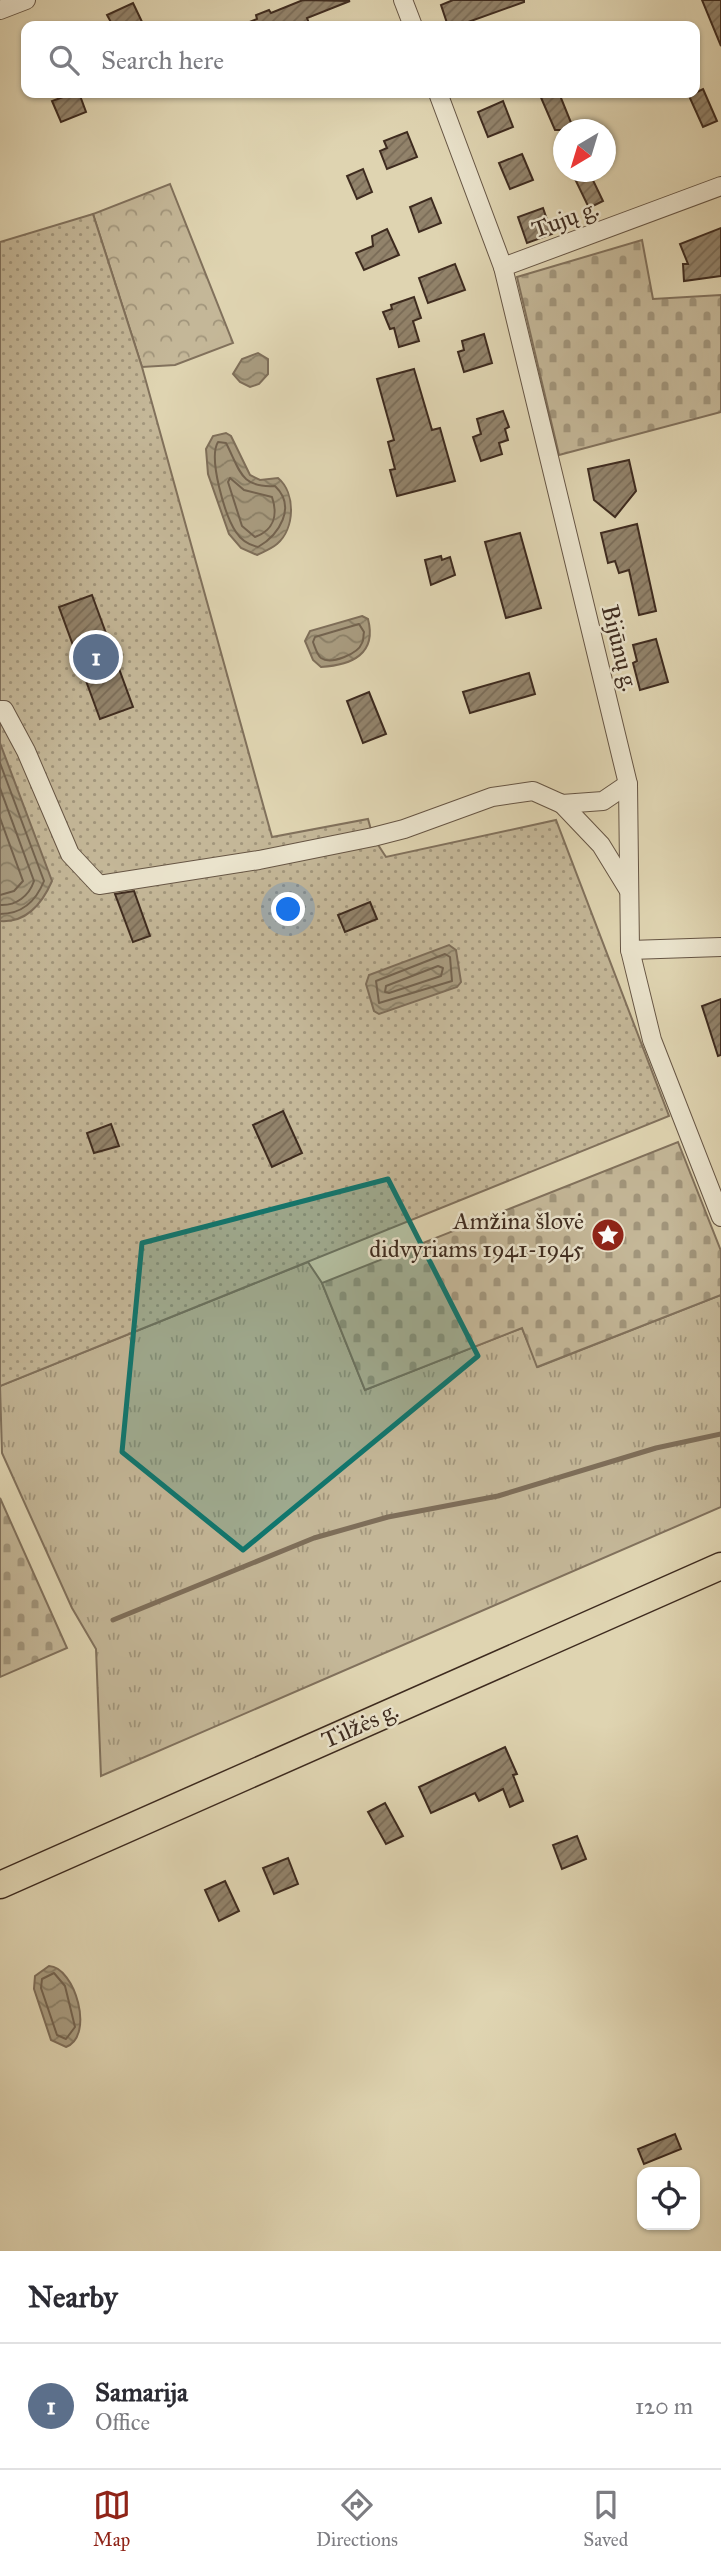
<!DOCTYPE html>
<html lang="en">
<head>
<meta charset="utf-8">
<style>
  body { margin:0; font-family:"IM FELL Great Primer",serif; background:#f2f2f3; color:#2b2b33 }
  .controls { position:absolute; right:21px; bottom:21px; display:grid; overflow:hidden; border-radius:14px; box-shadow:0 2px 5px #0004 }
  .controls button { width:63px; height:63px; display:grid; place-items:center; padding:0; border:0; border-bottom:2px solid #e1e1e2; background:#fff; color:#2b2b33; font:35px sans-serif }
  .compass { position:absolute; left:553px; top:119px; width:63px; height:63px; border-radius:50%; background:#fff; box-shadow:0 2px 5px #0004; rotate:218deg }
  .you { position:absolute; left:289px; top:910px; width:24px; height:24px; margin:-18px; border:5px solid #fff; border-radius:50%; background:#1a73e8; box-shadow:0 0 0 10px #1a73e833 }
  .badge { display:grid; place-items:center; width:46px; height:46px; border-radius:50%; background:#8f2418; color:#fff; font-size:23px; font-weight:700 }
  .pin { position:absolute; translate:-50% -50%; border:4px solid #fff; box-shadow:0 2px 7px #0006 }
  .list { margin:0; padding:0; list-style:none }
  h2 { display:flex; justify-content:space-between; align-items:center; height:91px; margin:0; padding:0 28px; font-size:30px }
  h2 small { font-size:23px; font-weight:400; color:#7c7c81 }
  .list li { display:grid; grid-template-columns:46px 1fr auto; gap:21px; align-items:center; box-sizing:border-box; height:126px; padding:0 28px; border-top:2px solid #e1e1e2 }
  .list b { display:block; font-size:26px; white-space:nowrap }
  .list p { margin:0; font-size:23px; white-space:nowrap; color:#7c7c81 }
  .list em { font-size:23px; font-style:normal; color:#7c7c81 }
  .icon { flex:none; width:38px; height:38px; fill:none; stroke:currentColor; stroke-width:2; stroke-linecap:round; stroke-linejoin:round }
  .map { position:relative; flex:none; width:721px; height:2251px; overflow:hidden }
  .search { position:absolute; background:#fff; box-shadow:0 2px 5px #0004; left:21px; right:21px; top:21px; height:77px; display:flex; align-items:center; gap:18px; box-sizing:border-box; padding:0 24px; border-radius:14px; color:#7c7c81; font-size:26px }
  .sheet { height:217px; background:#fff }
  nav { display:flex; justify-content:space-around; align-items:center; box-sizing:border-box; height:98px; border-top:2px solid #e1e1e2; background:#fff; font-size:19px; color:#7c7c81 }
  nav a { display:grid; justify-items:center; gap:4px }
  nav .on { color:#8f2418 }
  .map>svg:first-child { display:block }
</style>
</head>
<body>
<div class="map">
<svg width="721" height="2251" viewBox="0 0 721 2251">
  <defs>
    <pattern id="grass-tufts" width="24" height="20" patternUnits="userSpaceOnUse" patternTransform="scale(1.75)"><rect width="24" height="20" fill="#c4b798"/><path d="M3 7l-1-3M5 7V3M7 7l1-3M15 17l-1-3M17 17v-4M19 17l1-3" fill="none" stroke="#a1957b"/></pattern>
    <pattern id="forest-crowns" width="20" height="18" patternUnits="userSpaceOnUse" patternTransform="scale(1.75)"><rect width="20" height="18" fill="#c4b798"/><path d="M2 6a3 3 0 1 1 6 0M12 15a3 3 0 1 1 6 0" fill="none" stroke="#a1957b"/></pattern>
    <pattern id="cemetery-stones" width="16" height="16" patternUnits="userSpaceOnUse" patternTransform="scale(1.75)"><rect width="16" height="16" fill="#c4b798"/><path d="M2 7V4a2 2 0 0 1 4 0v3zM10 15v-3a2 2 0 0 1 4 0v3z" fill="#a1957b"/></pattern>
    <pattern id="park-dots" width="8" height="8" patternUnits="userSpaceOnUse" patternTransform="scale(1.75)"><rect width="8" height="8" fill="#c4b798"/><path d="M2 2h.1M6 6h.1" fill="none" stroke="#a1957b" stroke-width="1.8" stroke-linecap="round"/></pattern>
    <pattern id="water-waves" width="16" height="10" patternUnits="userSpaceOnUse" patternTransform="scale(1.75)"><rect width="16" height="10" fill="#a89b7f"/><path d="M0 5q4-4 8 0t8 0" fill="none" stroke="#8a7f67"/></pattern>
    <pattern id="building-hatch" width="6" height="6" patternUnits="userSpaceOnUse" patternTransform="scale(1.75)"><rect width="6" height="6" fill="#92836b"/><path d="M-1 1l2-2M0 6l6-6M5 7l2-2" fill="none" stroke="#796b57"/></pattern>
  </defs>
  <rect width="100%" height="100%" fill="#dfd4b1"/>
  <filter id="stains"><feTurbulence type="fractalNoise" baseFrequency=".00286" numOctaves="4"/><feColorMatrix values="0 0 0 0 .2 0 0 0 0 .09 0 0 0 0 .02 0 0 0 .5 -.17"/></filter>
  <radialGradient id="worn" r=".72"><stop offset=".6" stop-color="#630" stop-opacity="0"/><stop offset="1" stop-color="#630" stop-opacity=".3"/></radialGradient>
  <!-- grass -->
  <path fill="url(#grass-tufts)" stroke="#81715c" stroke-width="2" d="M308 1262 322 1283 365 1390 522 1328 538 1367 721 1295V1507L101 1776 96 1649 72 1608 2 1453 0 1386Z"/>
  <!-- forest -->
  <path fill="url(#forest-crowns)" stroke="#81715c" stroke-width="2" d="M170 184 233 343 175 365 142 367 93 214Z"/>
  <!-- cemetery -->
  <g fill="url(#cemetery-stones)" stroke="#81715c" stroke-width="2">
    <path d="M642 240 653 299 721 295V412L559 455 517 277Z"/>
    <path d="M678 1142 721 1251V1295L537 1367 522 1328 365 1390 322 1283Z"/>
    <path d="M0 1498 67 1648 0 1677Z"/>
  </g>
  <!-- park -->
  <path fill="url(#park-dots)" stroke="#81715c" stroke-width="2" d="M93 214 142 367 272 837 368 819 373 837 386 857 556 820 669 1116 0 1386V242Z"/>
  <!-- water -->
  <g fill="url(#water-waves)" stroke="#7e6e59" stroke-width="2">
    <path d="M258 353 268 359V374L259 384 250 387 240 382 233 374 242 359Z"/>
    <path d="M226 433 231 436 250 475 260 480 278 478C296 493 295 529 277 544 271 549 263 552 257 555L241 548 229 534 208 474 206 449 213 436Z"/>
    <path d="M362 616 368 619C377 654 352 665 321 667L313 660 305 641 310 631Z"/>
    <path d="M0 743 52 881C42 904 26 923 0 921Z"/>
    <path d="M449 945 456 950 461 982 457 987 379 1014 374 1011 366 984 369 975Z"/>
    <path d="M49 1966C75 1967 95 2036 66 2047L51 2040 34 1989 35 1976Z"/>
  </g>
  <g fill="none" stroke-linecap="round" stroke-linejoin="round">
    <!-- shore -->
    <g stroke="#73634f" stroke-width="2">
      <path d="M218 442 226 443C240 470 240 488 275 486 297 507 279 535 258 547 249 545 241 540 236 532 225 516 208 458 218 442Z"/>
      <path d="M230 478 244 490 272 497C278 515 274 530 255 537L242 526 228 482Z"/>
      <path d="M359 624 364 632C363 636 364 640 362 643 358 654 331 665 321 658 317 655 315 647 313 642L315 637Z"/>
      <path d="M0 763 44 881C36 901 22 914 0 914"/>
      <path d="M0 788 34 881C29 896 16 906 0 905"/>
      <path d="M0 818 23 881 14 891 0 895"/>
      <path d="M445 954 450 957 452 981 379 1003 376 981Z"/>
      <path d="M438 966 443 968 441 976 389 993 385 992 386 986Z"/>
      <path d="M54 1973 65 1986 75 2027 66 2039 57 2035 41 1988 42 1979Z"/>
    </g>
    <!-- stream -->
    <path stroke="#7e6e59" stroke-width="5" d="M113 1620 314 1538 388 1517 498 1496 656 1448 721 1434"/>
  </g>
  <!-- building -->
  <g fill="url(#building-hatch)" stroke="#3e2b1f" stroke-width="2">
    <path d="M303 0 350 1 307 18 310 26H240L257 19 256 15 269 10 271 13Z"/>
    <path d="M453 0H524V2L457 26H448L441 5Z"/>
    <path d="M702 0H721V46Z"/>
    <path d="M133 3 144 26H113L107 15Z"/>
    <path d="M703 89 717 121 703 127 689 96Z"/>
    <path d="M74 93H79L86 112 61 122 52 101Z"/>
    <path d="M539 93H559L574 130H555Z"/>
    <path d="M503 101 513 127 488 137 478 112Z"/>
    <path d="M407 132 417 157 387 169 380 151 387 148 384 141Z"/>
    <path d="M522 154 533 180 510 189 499 163Z"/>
    <path d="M363 169 372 192 357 199 347 176Z"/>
    <path d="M589 172 603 201 589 208 575 179Z"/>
    <path d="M431 198 441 223 419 232 410 207Z"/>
    <path d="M543 208 552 234 527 243 518 217Z"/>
    <path d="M721 228V276L684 281 683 264H688L680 244Z"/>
    <path d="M387 229 399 255 364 270 356 253 373 246 372 236Z"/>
    <path d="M455 264 465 290 428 303 419 278Z"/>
    <path d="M414 297 421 318 413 321 419 341 399 347 394 328 390 329 383 312 392 309 391 305Z"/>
    <path d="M484 334 492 363 464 372 458 352 464 350 462 341Z"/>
    <path d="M414 369 432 430 440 428 455 481 397 496 390 470 395 469 388 442 394 440 377 379Z"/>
    <path d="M503 411 509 427 505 429 508 440 499 443 502 454 481 461 473 437 481 434 477 419Z"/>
    <path d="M629 460 636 491 615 517 594 500 588 469Z"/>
    <path d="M637 524 656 611 639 615 629 570 619 573 615 561 608 563 601 533Z"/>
    <path d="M520 533 541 608 506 618 485 542Z"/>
    <path d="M441 556 442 560 450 557 455 575 431 585 425 560Z"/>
    <path d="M92 595 133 707 100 719 59 607Z"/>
    <path d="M656 639 668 682 640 690 633 663 637 661 633 645Z"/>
    <path d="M529 673 535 694 470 713 463 692Z"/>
    <path d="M369 692 386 734 363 743 347 701Z"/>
    <path d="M134 891 150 936 133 942 115 894Z"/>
    <path d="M370 902 377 919 345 932 338 915Z"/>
    <path d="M721 999V1055L718 1056 702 1006Z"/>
    <path d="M283 1111 302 1153 272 1167 253 1125Z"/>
    <path d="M111 1124 119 1146 94 1153 87 1133Z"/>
    <path d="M505 1747 517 1774 513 1775 523 1801 510 1807 503 1789 479 1801 475 1793 431 1813 419 1787Z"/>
    <path d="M385 1803 403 1836 386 1844 368 1812Z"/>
    <path d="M577 1836 586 1859 562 1869 553 1845Z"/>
    <path d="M288 1858 298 1884 274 1894 263 1868Z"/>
    <path d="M225 1881 239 1911 219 1921 205 1890Z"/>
    <path d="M675 2134 681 2149 644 2164 638 2149Z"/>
  </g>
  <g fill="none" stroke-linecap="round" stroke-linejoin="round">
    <defs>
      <g id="minor">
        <path d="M403 0 413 26"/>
        <path d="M0 10 26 0"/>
        <path d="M438 93 503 267 628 784 630 950 652 1040 721 1217"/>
        <path d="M503 267 721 186"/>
        <path d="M0 710H4L26 751 70 854 99 885 259 860 373 837 404 829 492 797 533 791 562 804 603 801 628 784"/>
        <path d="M562 804 601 845 628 889"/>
        <path d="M630 950 721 947"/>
      </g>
      <path id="highway" d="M0 1885 721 1566"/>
    </defs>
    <!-- minor casing -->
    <use href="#minor" stroke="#654" stroke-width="20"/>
    <!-- highway casing -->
    <use href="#highway" stroke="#3e2b1f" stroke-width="29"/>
    <!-- minor -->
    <use href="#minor" stroke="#eae3cc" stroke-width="18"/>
    <!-- highway -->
    <use href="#highway" stroke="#dfd4b1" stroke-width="26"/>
  </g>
  <!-- marked area -->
  <path fill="#0f766e" fill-opacity="0.2" stroke="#0f766e" stroke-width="5" stroke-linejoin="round" d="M388 1179 478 1356 243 1550 122 1452 142 1243Z"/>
  <!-- icons -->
  <defs>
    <symbol id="sight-disc" viewBox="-11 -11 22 22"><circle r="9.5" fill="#8f2418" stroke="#eae3cc"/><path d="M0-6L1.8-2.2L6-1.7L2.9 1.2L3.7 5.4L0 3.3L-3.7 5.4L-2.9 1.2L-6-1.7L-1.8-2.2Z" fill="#fff"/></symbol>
  </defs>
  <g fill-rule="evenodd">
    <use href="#sight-disc" x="589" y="1216" width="38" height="38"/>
  </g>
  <g text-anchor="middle" stroke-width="5" stroke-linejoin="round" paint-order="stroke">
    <!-- street labels -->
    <g font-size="24" fill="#3e2b1f" stroke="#eae3cc">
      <text transform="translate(565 219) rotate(-20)" y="8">Tujų g.</text>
      <text transform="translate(620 648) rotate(76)" y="8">Bijūnų g.</text>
      <text transform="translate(360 1725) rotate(-24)" y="8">Tilžės g.</text>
    </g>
    <!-- poi labels -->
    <g font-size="24" fill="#3e2b1f" stroke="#eae3cc" text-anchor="end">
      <text x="584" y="1229">Amžina šlovė<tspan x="584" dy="28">didvyriams 1941-1945</tspan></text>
    </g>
  </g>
  <rect width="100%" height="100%" filter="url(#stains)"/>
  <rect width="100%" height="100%" fill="url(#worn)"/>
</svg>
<div class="controls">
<button><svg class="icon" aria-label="locate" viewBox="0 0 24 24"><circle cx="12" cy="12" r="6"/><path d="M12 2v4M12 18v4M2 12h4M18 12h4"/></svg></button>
</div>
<svg class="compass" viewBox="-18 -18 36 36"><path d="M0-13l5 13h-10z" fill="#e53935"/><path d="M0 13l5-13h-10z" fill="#7c7c81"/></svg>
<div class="you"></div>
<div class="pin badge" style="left:96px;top:657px;background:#5c6f8a">1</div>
<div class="search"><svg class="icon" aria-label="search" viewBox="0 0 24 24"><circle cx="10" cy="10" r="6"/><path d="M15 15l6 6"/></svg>Search here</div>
</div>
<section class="sheet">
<h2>Nearby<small></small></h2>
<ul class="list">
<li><span class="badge" style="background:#5c6f8a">1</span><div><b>Samarija</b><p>Office</p></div><em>120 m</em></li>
</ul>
</section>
<nav>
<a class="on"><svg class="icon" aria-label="map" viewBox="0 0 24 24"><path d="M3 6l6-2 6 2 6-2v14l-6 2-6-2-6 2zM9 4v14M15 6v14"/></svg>Map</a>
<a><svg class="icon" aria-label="directions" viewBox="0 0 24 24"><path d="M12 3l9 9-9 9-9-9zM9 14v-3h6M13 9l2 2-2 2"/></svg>Directions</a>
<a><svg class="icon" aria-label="saved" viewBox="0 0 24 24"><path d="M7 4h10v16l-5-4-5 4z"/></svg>Saved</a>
</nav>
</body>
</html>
